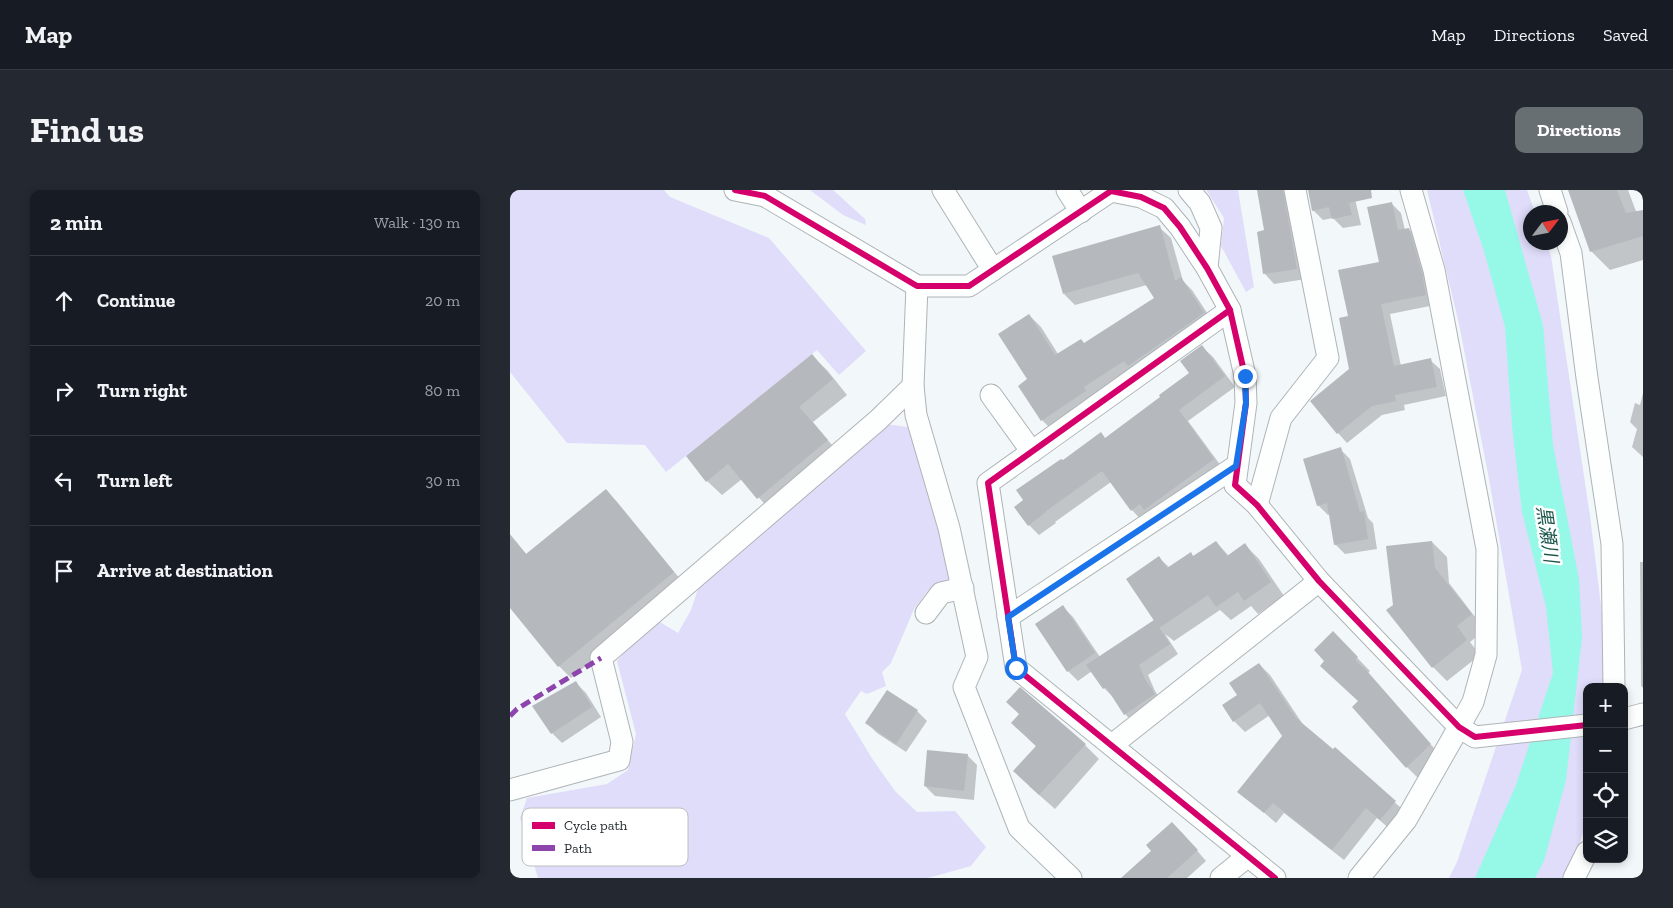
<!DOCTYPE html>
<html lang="en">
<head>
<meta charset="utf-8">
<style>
  body { margin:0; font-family:"Zilla Slab","Noto Sans JP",serif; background:#242831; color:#f1f3f6 }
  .controls { position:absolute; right:15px; bottom:15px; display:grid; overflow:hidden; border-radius:10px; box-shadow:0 2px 8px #0003 }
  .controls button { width:45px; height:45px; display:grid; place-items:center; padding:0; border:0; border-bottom:1px solid #363941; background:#171b24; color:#f1f3f6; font:25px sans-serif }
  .compass { position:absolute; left:1013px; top:15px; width:45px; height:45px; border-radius:50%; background:#171b24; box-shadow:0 2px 8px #0003; rotate:58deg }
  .stop { position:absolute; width:15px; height:15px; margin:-11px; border:4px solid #1a73e8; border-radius:50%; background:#fff }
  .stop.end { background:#1a73e8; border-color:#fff; box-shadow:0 1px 5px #0008 }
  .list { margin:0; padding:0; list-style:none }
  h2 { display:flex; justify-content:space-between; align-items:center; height:65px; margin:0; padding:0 20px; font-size:21px }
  h2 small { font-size:16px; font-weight:400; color:#9ea1a6 }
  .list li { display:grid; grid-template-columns:32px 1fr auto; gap:15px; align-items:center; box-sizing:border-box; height:90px; padding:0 20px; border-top:1px solid #363941 }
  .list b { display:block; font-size:19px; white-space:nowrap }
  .list em { font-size:16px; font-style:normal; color:#9ea1a6 }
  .icon { flex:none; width:28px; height:28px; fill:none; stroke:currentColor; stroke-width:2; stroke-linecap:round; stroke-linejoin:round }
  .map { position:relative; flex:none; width:1133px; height:688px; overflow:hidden; border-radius:10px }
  header { display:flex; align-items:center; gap:30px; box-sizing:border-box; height:70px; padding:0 25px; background:#171b24; border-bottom:1px solid #363941 }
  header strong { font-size:24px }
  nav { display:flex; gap:28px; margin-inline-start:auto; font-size:18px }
  .intro { display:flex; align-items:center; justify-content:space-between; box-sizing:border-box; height:120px; padding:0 30px }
  h1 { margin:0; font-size:35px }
  .button { padding:12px 22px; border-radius:10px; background:#686f73; color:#fff; font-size:18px; font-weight:700 }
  main { display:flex; gap:30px; padding:0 30px }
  aside { flex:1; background:#171b24; border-radius:10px; box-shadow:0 2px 8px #0003 }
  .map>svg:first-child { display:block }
</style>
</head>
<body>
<header>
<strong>Map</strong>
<nav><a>Map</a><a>Directions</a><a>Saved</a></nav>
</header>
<div class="intro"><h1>Find us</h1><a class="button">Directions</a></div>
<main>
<aside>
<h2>2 min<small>Walk · 130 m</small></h2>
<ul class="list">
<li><svg class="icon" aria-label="ahead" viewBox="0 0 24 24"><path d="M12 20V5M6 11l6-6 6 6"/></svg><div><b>Continue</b></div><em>20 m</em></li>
<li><svg class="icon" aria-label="right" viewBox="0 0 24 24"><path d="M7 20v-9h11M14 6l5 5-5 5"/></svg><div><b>Turn right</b></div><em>80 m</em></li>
<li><svg class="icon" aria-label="left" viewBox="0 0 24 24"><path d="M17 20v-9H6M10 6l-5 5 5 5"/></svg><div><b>Turn left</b></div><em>30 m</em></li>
<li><svg class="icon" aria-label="arrive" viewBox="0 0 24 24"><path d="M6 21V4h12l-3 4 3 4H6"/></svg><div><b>Arrive at destination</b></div></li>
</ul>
</aside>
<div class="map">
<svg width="1133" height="688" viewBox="0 0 1133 688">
  <rect width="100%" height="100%" fill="#f2f7fa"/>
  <!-- green -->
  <g fill="#dfddfa">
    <path d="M0 0H154L160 7 259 48 356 161 329 185 307 160 156 282 135 255 57 253 0 182Z"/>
    <path d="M300 0H323L355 29 356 35 333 25Z"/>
    <path d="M696 0H728L744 97 736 102 711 56 714 28Z"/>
    <path d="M917 0H1017L1025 22H1021V52L1036 53 1041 66 1080 326 1101 497H1077V629L1059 688H939L947 672 1012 480 979 289 949 134Z"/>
    <path d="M375 234 398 237 423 306 442 387 418 400 404 419 381 473 372 482 376 496 357 504 351 501 335 524 363 570 385 601 407 622 445 621 476 657 461 676 418 688H28L10 628 17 608 97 594 118 580 126 544 107 471 145 429 168 443 181 420 188 399Z"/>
  </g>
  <!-- water -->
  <path fill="#96f9e7" d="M953 0H995L1033 135 1043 255 1069 389 1072 447 1056 590 1034 671 1025 688H965L1006 595 1043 483 1036 417 1012 322 1002 236 995 137 974 61Z"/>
  <!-- shadow -->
  <g fill="#0003">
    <path d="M748 0H782L796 89 764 94 755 84 748 43 755 42Z"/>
    <path d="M799 0H843L851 35 833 38 823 28 813 30 803 20Z"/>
    <path d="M1059 0H1118L1133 40V70L1100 80 1082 62Z"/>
    <path d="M881 13 891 23 895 40 899 39 908 49 925 115 880 124 891 176 920 170 930 179 936 206 894 215 895 220 872 225 837 253 828 243 841 179 839 127 870 73Z"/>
    <path d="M649 37 661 48 673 91 682 100 705 135 544 242 532 230 509 196 519 190V125L531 137 548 164 575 154 646 109 637 95 565 115 554 104Z"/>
    <path d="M692 157 703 167 725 197 678 231 714 280 632 331 622 320 601 292 545 332 546 333 529 345 519 335 515 310 553 272 596 249 681 184Z"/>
    <path d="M302 166 317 180 337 205 303 232 331 266 263 323 232 289 212 305 197 291Z"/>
    <path d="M1133 203V267L1122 257 1127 239 1120 232 1125 213 1130 215Z"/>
    <path d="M830 259 840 269 858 328 863 333 867 359 835 364 825 354 820 324 818 325 808 315Z"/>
    <path d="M96 300 108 313 175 395 61 488 49 476 0 416V344L17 365Z"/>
    <path d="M706 352 719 366 735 355 749 369 774 406 748 424 741 416 721 430 710 420 664 451 655 444 668 464 638 485 645 501 654 515 625 534 615 524 604 508 594 498 582 481 568 491 558 481 527 435 553 417 563 427 590 467 645 430 649 368 660 378 684 367Z"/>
    <path d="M922 352 937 367 939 393 975 440 960 452 970 465 937 491 923 477 884 415Z"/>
    <path d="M1130 372H1133V498L1131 496Z"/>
    <path d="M823 443 860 481 857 484 933 568 910 590 897 577 849 512 816 471Z"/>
    <path d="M749 474 760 485 794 536 896 622 881 640 867 628 834 670 774 623 766 633 729 601 774 546 760 525 735 542 724 531 729 505Z"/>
    <path d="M66 493 76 503 91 527 52 553 42 543Z"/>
    <path d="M407 521 417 531 396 562 367 543 357 533Z"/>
    <path d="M510 524 575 555 589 569 545 619 519 596 527 557 502 533Z"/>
    <path d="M457 565 467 575 464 610 425 606 415 596Z"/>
    <path d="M672 643 696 671 677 688H624Z"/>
  </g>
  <!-- building -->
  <g fill="#b5b9be">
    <path d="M747 0H773L787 79 753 84 747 42 754 40Z"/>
    <path d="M798 0H861L862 8 839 13 842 25 822 29 819 17 802 21Z"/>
    <path d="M1058 0H1107L1116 23 1133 20V46L1080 62Z"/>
    <path d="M882 12 888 40 899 38 912 83 916 105 871 114 884 176 921 168 927 197 885 205 886 211 862 216 827 244 800 211 839 179 829 128 838 126 828 80 869 72 857 17Z"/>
    <path d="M650 35 665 91 671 87 694 123 618 176 614 171 574 197 576 201 531 231 508 196 517 189 488 144 519 124 545 165 571 149 574 153 644 108 628 83 553 104 542 66Z"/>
    <path d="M692 155 715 186 669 220 704 269 634 320 630 314 621 321 592 281 536 321V322L518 336 504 317 513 310 506 300 551 269 553 270 591 242 595 248 650 207 649 205 679 183 670 171Z"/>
    <path d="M302 164 323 189 289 217 318 250 247 309 218 274 196 292 176 266Z"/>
    <path d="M831 257 850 322 854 321 858 349 824 355 817 313 807 316 793 269Z"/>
    <path d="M96 299 164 382 48 477 0 418V345L16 364Z"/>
    <path d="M706 351 717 366 735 353 761 392 734 411 728 402 706 417 698 405 649 438 616 389 649 366 657 378 681 362 683 366Z"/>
    <path d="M922 351 925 378 962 424 947 436 957 450 922 478 876 420 883 415 876 356Z"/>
    <path d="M553 415 585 463 557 482 525 434Z"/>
    <path d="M644 430 660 454 629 475 635 489 645 504 614 525 596 497 593 499 576 475Z"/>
    <path d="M823 441 848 467 845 470 857 481 921 554 896 578 842 517 848 511 810 476 814 471 804 460Z"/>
    <path d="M749 473 786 528 823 559 825 557 886 611 870 630 856 618 822 660 763 613 754 623 727 602 772 546 750 513 723 532 712 515 727 505 719 493Z"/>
    <path d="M66 491 82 517 41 544 22 516Z"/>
    <path d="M510 497 576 554 529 605 503 581 526 556 501 533 509 524 496 512Z"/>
    <path d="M377 500 408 520 386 554 355 533Z"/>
    <path d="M417 560 458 564 454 601 414 596Z"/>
    <path d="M662 632 688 660 657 688H611L641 661 636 655Z"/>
  </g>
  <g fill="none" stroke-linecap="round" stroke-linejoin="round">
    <defs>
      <g id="minor">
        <path d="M225 0 255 6 407 96H459L601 1 631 7 654 18 670 37 697 78 720 120 735 186 736 213 725 295 747 315 809 391 949 537 965 547 1077 535"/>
        <path d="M433 0 483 80"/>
        <path d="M557 0 571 22"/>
        <path d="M679 0 690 13 701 38 697 78"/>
        <path d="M1040 0 1047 22"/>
        <path d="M1050 32 1061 63 1077 188 1102 354 1104 497"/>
        <path d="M407 96 403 196 406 225 439 338 467 467 454 497 509 638 561 688"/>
        <path d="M720 120 478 293 506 478 765 688"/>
        <path d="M481 205 522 262"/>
        <path d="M747 315 771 228 818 168 785 0"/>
        <path d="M416 423 431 403 453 398"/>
        <path d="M498 427 726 276"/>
        <path d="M1114 529 1133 524"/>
        <path d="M602 555 809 391"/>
        <path d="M0 600 109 570 112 552 91 468 368 230 403 196"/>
        <path d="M711 688 738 666"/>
        <path d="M849 688 896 630 949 537 963 512 976 465 977 359 924 80 901 0"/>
        <path d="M1064 688 1077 662"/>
      </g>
    </defs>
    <!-- minor casing -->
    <use href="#minor" stroke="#aeb4b7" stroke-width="23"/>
    <!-- minor -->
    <use href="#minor" stroke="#fdfefe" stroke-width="21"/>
    <!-- quiet -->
    <path stroke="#8e44ad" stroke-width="5" stroke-dasharray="10 5" stroke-linecap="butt" d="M0 526 7 519 91 468"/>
    <defs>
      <g id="cycleway">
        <path d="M225 0 255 6 407 96H459L601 1 631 7 654 18 670 37 697 78 720 120 735 186 736 213 725 295 747 315 809 391 949 537 965 547 1077 535"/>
        <path d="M720 120 478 293 506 478 765 688"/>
      </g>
    </defs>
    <!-- cycleway casing -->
    <use href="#cycleway" stroke="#fff" stroke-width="9"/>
    <!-- cycleway -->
    <use href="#cycleway" stroke="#d6006c" stroke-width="6"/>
  </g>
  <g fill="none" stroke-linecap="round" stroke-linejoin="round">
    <!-- route -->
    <path stroke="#1a73e8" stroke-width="6" d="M506 478 498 427 726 276 736 213 735 186"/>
  </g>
  <g text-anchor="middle" stroke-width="5" stroke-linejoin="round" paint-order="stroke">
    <!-- water labels -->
    <g font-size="19" font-style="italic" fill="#1c574c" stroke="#fff">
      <text transform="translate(1038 344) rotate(82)" y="7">黒瀬川</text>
    </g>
  </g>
  <!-- legend -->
  <rect x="12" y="618" width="166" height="58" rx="8" fill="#fff" stroke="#bcbebf" stroke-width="1"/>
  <rect x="22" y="632" width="23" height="7" fill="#d6006c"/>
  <rect x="22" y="655" width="23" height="6" fill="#8e44ad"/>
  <g font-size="14" fill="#1e262b">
    <text x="54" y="640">Cycle path</text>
    <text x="54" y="663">Path</text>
  </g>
</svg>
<div class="controls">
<button>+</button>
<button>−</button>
<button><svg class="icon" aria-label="locate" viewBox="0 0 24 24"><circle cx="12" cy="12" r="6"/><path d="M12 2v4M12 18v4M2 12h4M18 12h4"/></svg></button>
<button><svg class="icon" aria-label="layers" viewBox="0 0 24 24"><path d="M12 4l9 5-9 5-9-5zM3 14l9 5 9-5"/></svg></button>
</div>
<svg class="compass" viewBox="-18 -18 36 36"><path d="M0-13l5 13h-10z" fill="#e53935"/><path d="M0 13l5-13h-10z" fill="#9ea1a6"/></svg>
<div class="stop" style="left:506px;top:478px"></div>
<div class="stop end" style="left:735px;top:186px"></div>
</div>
</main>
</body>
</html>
